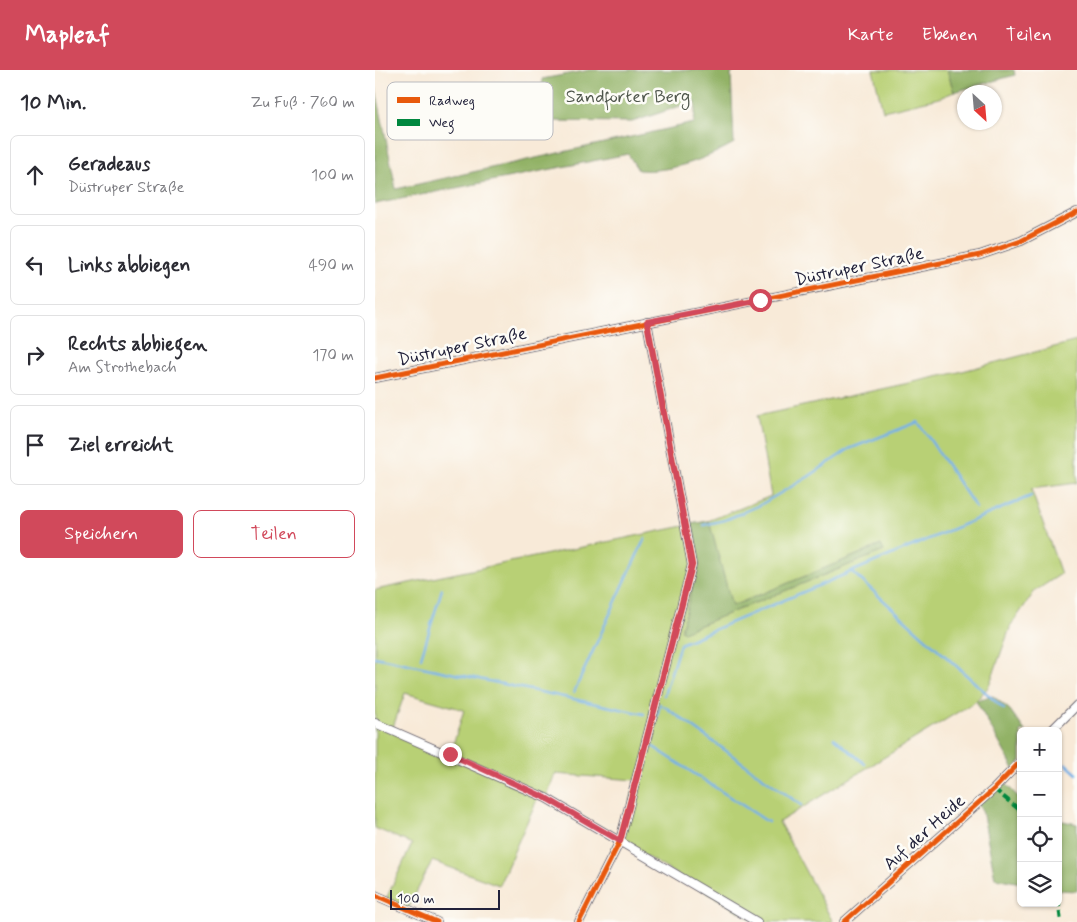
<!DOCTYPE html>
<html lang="de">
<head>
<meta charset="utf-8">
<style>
  body { margin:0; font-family:Mynerve,sans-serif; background:#f2f2f3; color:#2b2b33 }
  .controls { position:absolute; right:15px; bottom:15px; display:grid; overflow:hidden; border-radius:8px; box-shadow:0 1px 4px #0004 }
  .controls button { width:45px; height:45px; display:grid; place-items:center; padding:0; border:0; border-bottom:1px solid #e1e1e2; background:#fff; color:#2b2b33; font:25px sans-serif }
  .compass { position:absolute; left:582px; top:15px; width:45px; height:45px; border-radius:50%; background:#fff; box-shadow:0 1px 4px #0004; rotate:154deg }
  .scale { position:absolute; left:15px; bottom:12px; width:110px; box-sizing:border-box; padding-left:5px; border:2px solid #22223b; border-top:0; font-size:14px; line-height:18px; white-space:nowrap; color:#22223b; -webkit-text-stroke:4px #fdfcf7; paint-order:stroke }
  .stop { position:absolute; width:15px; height:15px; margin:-11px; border:4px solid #d1495b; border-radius:50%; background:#fff }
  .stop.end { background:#d1495b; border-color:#fff; box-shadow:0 1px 5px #0008 }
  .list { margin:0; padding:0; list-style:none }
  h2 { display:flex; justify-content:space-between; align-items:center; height:65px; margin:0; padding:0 20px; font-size:21px }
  h2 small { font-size:16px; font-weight:400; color:#7c7c81 }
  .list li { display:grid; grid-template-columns:32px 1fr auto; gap:15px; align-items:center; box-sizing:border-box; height:80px; margin:0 10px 10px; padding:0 10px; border:1px solid #e1e1e2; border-radius:8px }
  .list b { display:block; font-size:19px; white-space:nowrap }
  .list p { margin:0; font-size:16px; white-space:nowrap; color:#7c7c81 }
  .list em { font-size:16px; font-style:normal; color:#7c7c81 }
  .actions { display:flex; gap:10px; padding:15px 20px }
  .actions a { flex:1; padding:11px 0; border:1px solid #d1495b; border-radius:8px; text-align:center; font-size:18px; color:#d1495b }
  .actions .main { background:#d1495b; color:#fff }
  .icon { flex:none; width:28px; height:28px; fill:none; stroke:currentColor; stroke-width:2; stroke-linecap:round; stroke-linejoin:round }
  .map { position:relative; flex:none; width:702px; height:852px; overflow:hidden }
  header { display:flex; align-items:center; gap:30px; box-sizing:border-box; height:70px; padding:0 25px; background:#d1495b; color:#fff }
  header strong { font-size:24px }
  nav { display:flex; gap:28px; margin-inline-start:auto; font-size:18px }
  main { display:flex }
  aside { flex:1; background:#fff }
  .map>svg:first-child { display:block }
</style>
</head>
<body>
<header>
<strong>Mapleaf</strong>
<nav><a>Karte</a><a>Ebenen</a><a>Teilen</a></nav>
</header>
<main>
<aside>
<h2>10 Min.<small>Zu Fuß · 760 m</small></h2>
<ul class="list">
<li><svg class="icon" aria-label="ahead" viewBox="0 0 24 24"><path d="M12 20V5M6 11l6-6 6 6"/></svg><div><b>Geradeaus</b><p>Düstruper Straße</p></div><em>100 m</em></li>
<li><svg class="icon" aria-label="left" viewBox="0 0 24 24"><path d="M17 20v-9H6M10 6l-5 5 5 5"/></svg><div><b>Links abbiegen</b></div><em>490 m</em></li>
<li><svg class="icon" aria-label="right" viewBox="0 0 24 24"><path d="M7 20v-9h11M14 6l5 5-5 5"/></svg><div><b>Rechts abbiegen</b><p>Am Strothebach</p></div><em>170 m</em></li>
<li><svg class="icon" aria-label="arrive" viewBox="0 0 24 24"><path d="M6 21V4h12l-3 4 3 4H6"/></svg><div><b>Ziel erreicht</b></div></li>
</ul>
<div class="actions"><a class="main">Speichern</a><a>Teilen</a></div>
</aside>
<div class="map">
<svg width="702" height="852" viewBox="0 0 702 852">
  <rect width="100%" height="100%" fill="#fdfcf7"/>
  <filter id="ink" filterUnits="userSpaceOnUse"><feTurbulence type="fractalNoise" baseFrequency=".02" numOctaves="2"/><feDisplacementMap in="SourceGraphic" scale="10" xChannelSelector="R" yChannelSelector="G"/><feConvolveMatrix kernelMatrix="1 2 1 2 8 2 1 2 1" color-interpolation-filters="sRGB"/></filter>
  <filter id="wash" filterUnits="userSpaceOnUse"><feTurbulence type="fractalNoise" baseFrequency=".0096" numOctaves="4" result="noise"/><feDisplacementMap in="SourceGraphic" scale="20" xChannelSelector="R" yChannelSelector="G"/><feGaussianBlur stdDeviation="1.12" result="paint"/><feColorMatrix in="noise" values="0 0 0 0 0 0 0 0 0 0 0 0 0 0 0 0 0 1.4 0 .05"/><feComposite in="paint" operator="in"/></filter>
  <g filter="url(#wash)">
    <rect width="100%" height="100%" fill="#f8ead8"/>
    <!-- green -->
    <g fill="#b8d075" stroke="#6d7958" fill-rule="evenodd">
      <path d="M498 0H572L579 22 564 28 508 41Z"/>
      <path d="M702 271V413L656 419 686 504 660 521 636 555 614 616 601 631 404 752 458 852H382L245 771 261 710 180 704 171 728 164 725 124 815 57 791 33 839 11 829 37 774 0 758V520L333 451 396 426 382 346 580 303ZM30 623 89 640 75 684 17 660Z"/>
    </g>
    <!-- forest -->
    <g fill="#92b266" stroke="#5a6a50">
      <path d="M215 0H362L356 4 359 73C331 89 295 103 263 100L253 84 0 134V14L21 119 319 53 321 31 257 52 173 51 167 9Z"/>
      <path d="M572 0H639L640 5 579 22Z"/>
      <path d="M334 451 357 536 506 475 509 481 308 562 306 560 323 495 315 454Z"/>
      <path d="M618 626 635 640 650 661H646V691L639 699 601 631Z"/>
      <path d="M627 710 646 730V813L620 808 607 740 601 733Z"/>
      <path d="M683 750 702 754V821L683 820Z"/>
    </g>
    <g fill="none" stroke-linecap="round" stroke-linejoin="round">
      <!-- stream -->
      <g stroke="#76b1e7" stroke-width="2.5">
        <path d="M329 455 350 450 385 435 433 407 474 379 543 352 601 438"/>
        <path d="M476 501 629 639"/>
        <path d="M0 587 269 644"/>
        <path d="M46 588 67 519"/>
        <path d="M199 622 270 468"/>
        <path d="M289 625 305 574 656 426"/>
        <path d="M289 636 426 735"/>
        <path d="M459 668 490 694"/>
        <path d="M277 676 393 752"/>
        <path d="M273 681 285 634"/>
        <path d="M691 694 702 704"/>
      </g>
    </g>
  </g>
  <g filter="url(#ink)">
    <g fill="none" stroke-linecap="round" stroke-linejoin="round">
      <defs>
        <g id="minor">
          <path d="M0 308 605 185 646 171 702 142"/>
          <path d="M0 653 171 728 382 852"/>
          <path d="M676 661 702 635"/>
          <path d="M0 825 62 852"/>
          <path d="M204 852 245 771 317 495 272 252"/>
          <path d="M469 852 619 719 646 691"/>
        </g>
      </defs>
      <!-- minor casing -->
      <use href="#minor" stroke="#6d6872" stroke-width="10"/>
      <!-- minor -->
      <use href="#minor" stroke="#fff" stroke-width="8"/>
      <!-- quiet -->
      <g stroke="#00873e" stroke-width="4" stroke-dasharray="8 4" stroke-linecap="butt">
        <path d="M619 719 646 741"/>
        <path d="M683 829 686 852"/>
      </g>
      <defs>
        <g id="cycleway">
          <path d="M0 308 605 185 646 171 702 142"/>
          <path d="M0 825 62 852"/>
          <path d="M204 852 245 771 317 495 272 252"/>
          <path d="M469 852 619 719 646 691"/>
        </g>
      </defs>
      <!-- cycleway casing -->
      <use href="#cycleway" stroke="#fdfcf7" stroke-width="8"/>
      <!-- cycleway -->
      <use href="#cycleway" stroke="#e8590c" stroke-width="5"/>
    </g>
  </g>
  <g fill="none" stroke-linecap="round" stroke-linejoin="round" filter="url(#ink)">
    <!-- route -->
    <path stroke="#d1495b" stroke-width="6" d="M75 684 171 728 245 771 317 495 272 252 385 230"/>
  </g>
  <g text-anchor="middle" stroke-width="5" stroke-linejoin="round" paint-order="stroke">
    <!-- park labels -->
    <g font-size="18" fill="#4f564c" stroke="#fdfcf7">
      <text x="253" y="32">Sandforter Berg</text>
    </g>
    <!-- street labels -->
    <g font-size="18" fill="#22223b" stroke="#fdfcf7">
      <text transform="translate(484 196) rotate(-12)" y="6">Düstruper Straße</text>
      <text transform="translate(87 276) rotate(-12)" y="6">Düstruper Straße</text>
      <text transform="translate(549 762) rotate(-42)" y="6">Auf der Heide</text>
    </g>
  </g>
  <!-- legend -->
  <rect x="12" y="12" width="166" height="58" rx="8" fill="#fdfcf7" stroke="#bbbbbf" stroke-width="1"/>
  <rect x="22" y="27" width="23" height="6" fill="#e8590c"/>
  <rect x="22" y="49" width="23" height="7" fill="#00873e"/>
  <g font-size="14" fill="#22223b">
    <text x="54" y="35">Radweg</text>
    <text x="54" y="57">Weg</text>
  </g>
</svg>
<div class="controls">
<button>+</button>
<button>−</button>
<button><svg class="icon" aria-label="locate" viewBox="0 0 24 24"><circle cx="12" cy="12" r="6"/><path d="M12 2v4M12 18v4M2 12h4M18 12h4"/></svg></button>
<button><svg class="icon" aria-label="layers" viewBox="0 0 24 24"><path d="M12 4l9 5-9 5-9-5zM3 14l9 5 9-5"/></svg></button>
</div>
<svg class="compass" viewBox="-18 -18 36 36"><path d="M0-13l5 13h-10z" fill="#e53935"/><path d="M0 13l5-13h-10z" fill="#7c7c81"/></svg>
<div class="scale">100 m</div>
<div class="stop" style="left:385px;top:230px"></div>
<div class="stop end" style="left:75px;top:684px"></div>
</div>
</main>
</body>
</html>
